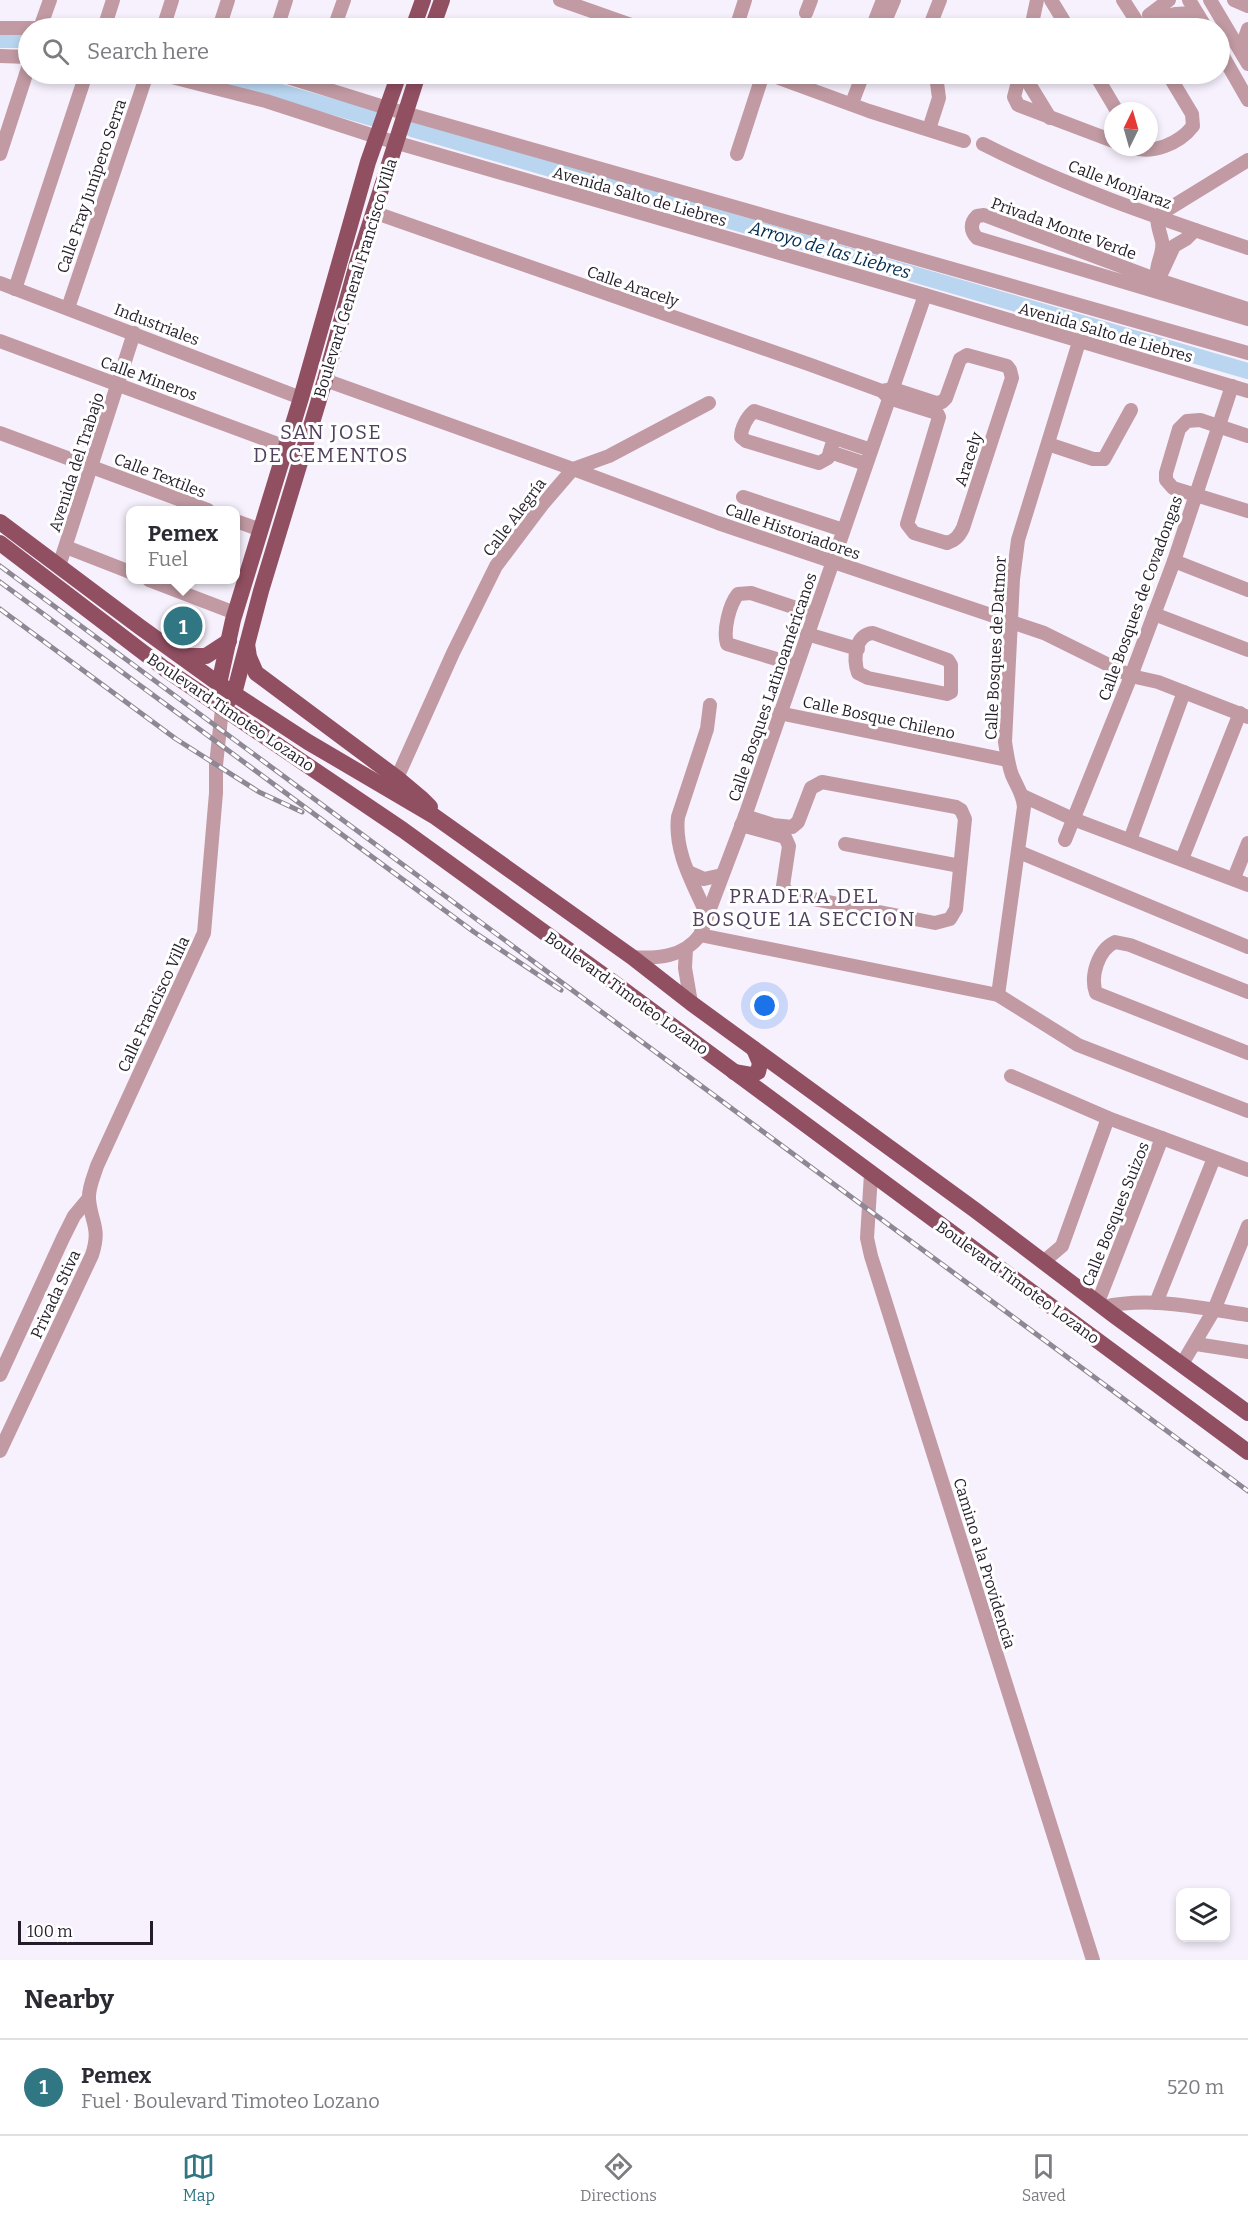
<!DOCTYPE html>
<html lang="en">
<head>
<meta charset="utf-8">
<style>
  body { margin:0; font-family:Bitter,serif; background:#f7f7f7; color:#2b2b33 }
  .controls { position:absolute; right:18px; bottom:18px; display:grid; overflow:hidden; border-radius:12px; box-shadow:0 3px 9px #0003 }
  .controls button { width:54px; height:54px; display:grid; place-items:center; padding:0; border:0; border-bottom:2px solid #e1e1e2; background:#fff; color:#2b2b33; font:30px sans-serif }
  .compass { position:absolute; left:1104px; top:102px; width:54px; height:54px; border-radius:50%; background:#fff; box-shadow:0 3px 9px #0003; rotate:5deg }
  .scale { position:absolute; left:18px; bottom:15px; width:135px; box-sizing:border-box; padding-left:6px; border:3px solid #241d29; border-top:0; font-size:16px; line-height:21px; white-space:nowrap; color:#241d29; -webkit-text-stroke:4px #fff; paint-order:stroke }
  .you { position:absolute; left:765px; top:1006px; width:21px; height:21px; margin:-15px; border:4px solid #fff; border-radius:50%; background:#1a73e8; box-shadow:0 0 0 9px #1a73e833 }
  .badge { display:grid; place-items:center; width:39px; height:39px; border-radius:50%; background:#307683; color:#fff; font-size:20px; font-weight:700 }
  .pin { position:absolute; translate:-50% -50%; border:3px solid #fff; box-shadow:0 2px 6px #0006 }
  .popup { position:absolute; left:126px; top:506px; width:114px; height:78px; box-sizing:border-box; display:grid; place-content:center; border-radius:12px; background:#fff; filter:drop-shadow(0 2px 4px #0005); font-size:20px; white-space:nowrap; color:#7c7c81 }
  .popup b { font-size:22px; color:#2b2b33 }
  .popup::after { content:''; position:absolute; left:50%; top:100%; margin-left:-12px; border:12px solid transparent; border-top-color:#fff }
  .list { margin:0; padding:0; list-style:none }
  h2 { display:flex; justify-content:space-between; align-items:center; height:78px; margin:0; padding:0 24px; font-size:26px }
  h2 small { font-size:20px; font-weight:400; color:#7c7c81 }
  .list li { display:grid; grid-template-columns:39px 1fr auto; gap:18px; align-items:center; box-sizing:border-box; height:96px; padding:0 24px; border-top:2px solid #e1e1e2 }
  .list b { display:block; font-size:22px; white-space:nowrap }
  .list p { margin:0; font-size:20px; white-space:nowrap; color:#7c7c81 }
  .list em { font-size:20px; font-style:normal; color:#7c7c81 }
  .icon { flex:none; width:33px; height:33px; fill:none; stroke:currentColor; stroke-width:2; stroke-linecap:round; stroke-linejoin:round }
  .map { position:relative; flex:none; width:1248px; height:1960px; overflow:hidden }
  .search { position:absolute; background:#fff; box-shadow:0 3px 9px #0003; left:18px; right:18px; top:18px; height:66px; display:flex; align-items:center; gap:15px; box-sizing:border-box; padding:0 21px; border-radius:33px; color:#7c7c81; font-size:22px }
  .sheet { height:174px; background:#fff }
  nav { display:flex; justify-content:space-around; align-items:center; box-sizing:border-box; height:84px; border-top:2px solid #e1e1e2; background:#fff; font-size:16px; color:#7c7c81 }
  nav a { display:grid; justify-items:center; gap:3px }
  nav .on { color:#307683 }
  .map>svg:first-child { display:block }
</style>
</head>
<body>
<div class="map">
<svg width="1248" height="1960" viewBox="0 0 1248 1960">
  <rect width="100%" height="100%" fill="#f7f0fd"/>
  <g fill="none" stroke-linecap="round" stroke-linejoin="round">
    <!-- river -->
    <g stroke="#b9d5f0" stroke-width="16">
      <path d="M0 40H28"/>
      <path d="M218 74 372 118"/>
      <path d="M412 129 1248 371"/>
    </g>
    <!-- minor -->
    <g stroke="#c19aa3" stroke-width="14">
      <path d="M560 0 640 28"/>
      <path d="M1051 0 1068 28"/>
      <path d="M1123 0 1141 28"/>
      <path d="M1189 0 1206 28"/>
      <path d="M1210 0 1248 64"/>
      <path d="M1234 0 1248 6"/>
      <path d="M806 13 811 0"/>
      <path d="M1149 15 1169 0"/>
      <path d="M0 28H38"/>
      <path d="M40 28 50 0"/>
      <path d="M104 28 113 0"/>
      <path d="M163 28 172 0"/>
      <path d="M219 28 228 0"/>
      <path d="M277 28 286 0"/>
      <path d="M334 28 344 0"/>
      <path d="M736 28 745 0"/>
      <path d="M872 28 883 0"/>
      <path d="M882 28 894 0"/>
      <path d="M929 28 940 0"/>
      <path d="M1031 28 1037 0"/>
      <path d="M1140 28C1160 17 1175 10 1198 15"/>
      <path d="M1220 51 1248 100"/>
      <path d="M1243 55V43L1248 29"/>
      <path d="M0 56 28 57"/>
      <path d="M160 74 266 101 377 137 925 295 1248 391"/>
      <path d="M278 74 387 108 1248 353"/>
      <path d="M768 74 869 111 964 141"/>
      <path d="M1020 74 1014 97 1018 105 1113 141"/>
      <path d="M1023 74 1050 118"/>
      <path d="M1095 74 1117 111"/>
      <path d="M852 103 863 74"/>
      <path d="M929 129 939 98 937 83 938 74"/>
      <path d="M983 144C1067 187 1159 218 1248 248"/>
      <path d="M1130 147C1152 155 1179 144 1193 126L1192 114 1168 74"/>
      <path d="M0 154 28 68"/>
      <path d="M737 154 763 74"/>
      <path d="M373 212 811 365 882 391 889 398 937 413 939 417 907 524 914 533 947 543C956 540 959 536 963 528L1012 378 1010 370 1007 366 967 355 960 359 946 398 942 402 936 403 893 389 882 391"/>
      <path d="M1161 274 1174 246 1186 239 1195 230"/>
      <path d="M0 283 301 398"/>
      <path d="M1160 285C1151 267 1165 256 1162 241 1160 232 1157 226 1157 216L1248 160"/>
      <path d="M15 289 86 74"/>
      <path d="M68 308 147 74"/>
      <path d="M1248 309 1158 280 984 215 977 216C970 223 970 231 977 238L1248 319"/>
      <path d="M0 341 286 447"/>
      <path d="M325 380 573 469 718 523 1044 633 1131 676 1158 682 1248 717"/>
      <path d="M0 433 208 510"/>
      <path d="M1248 436 1200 420 1187 421 1179 429 1166 473V480L1173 488 1248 511"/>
      <path d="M834 438 828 458 819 463 746 441 741 437C741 428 747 417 754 411L871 450"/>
      <path d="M1048 444 1093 459H1104L1131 410"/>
      <path d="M830 452 866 464"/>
      <path d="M743 497 843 530"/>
      <path d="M236 521 261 530"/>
      <path d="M66 547 130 572"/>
      <path d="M1174 561 1248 590"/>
      <path d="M59 566 134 333"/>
      <path d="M149 580 235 613"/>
      <path d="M1154 614 1248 650"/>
      <path d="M873 633 948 660 951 665V692L947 694 868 678 858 673C853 659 855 634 873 633Z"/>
      <path d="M807 634 858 649"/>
      <path d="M796 665 727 644C723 631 729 605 738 594L751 593 814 614"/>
      <path d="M779 713 1007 760"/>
      <path d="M392 785 397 778 453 653 496 566 542 505 573 469 609 456 709 403"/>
      <path d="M1023 796 1073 819 1248 885"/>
      <path d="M741 825 785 837 789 846 783 886 787 892 793 895 935 923 950 919 956 909 965 819 961 810 956 807 822 782 811 788 798 822 792 827 773 825 745 816"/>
      <path d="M1065 840 1131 676 1174 561 1232 386"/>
      <path d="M1130 840 1184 692"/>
      <path d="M845 844 960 866"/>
      <path d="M1019 852 1248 947"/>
      <path d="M1182 859 1240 713"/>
      <path d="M688 872 704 879 722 875"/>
      <path d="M1234 878 1248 843"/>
      <path d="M707 915C693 883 674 852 678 817L707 729 710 705"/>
      <path d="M700 935 998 995 1078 1045 1248 1111"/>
      <path d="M686 949 685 968 691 1003"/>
      <path d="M632 957C657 959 684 957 700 935L745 816 925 295"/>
      <path d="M1248 992 1130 945 1115 942C1098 950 1090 976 1096 993L1248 1053"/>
      <path d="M998 995 1024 807C1023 794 1017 787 1012 775 1008 764 1007 754 1005 742L1013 579 1018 540 1079 342"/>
      <path d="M1011 1076 1108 1118 1248 1170"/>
      <path d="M871 1174 867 1238 871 1256 1093 1960"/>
      <path d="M1043 1262 1062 1246 1108 1118"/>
      <path d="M1098 1302 1162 1138"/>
      <path d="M1156 1303 1214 1158"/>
      <path d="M1103 1307C1151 1296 1200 1308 1248 1315"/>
      <path d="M1196 1344 1248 1352"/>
      <path d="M1182 1364 1214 1310 1248 1226"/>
      <path d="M0 1375 63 1238 74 1216 89 1198"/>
      <path d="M0 1451 92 1255C101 1227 91 1223 89 1199 88 1188 94 1176 97 1166L204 933 216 793V765L222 709"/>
    </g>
    <!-- major -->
    <g stroke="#914f62" stroke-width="16">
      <path d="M413 28 423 0"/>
      <path d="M432 28 442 0"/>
      <path d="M0 522 140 627 219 684 308 742 434 816 632 957 691 1003 975 1210 1115 1316 1248 1413"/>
      <path d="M0 543 165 669 403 830 617 985 1248 1452"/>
      <path d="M247 644 249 657 256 673 397 778 422 799 430 807"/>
      <path d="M181 656H206L229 641"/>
      <path d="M220 693 219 684 233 620 301 398 368 162 399 74"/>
      <path d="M228 701 234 694 261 591 325 380 357 264 418 74"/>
      <path d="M734 1072 751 1075 758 1072 760 1063 754 1049"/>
    </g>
    <defs>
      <g id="rail">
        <path d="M0 566 1248 1491"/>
        <path d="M0 582 474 932 561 990"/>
        <path d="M0 609 176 739 259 792 302 812"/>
      </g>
    </defs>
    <!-- rail casing -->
    <use href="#rail" stroke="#8e8794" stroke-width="5"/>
    <!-- rail -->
    <use href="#rail" stroke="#fff" stroke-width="3" stroke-dasharray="9" stroke-linecap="butt"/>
  </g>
  <g text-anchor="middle" stroke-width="6" stroke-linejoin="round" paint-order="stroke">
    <!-- street labels -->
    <g font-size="16" fill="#241d29" stroke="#fff">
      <text transform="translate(1120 184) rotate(21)" y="6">Calle Monjaraz</text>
      <text transform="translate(91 186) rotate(-71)" y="6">Calle Fray Junípero Serra</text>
      <text transform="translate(640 196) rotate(16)" y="6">Avenida Salto de Liebres</text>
      <text transform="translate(1064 228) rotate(20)" y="6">Privada Monte Verde</text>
      <text transform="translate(355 278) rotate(-73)" y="6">Boulevard General Francisco Villa</text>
      <text transform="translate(633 286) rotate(19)" y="6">Calle Aracely</text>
      <text transform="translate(157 324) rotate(21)" y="6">Industriales</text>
      <text transform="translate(1106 332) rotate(16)" y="6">Avenida Salto de Liebres</text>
      <text transform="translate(149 378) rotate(20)" y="6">Calle Mineros</text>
      <text transform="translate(968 459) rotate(-72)" y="6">Aracely</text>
      <text transform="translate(76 462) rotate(-72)" y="6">Avenida del Trabajo</text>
      <text transform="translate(160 475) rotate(21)" y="6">Calle Textiles</text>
      <text transform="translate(514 517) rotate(-53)" y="6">Calle Alegría</text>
      <text transform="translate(793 531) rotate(19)" y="6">Calle Historiadores</text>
      <text transform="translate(1140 598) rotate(-70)" y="6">Calle Bosques de Covadongas</text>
      <text transform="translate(995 648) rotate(-87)" y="6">Calle Bosques de Datmor</text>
      <text transform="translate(772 687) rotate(-71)" y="6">Calle Bosques Latinoaméricanos</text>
      <text transform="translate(231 712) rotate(34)" y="6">Boulevard Timoteo Lozano</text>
      <text transform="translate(879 717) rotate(12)" y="6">Calle Bosque Chileno</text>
      <text transform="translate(627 993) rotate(36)" y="6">Boulevard Timoteo Lozano</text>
      <text transform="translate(153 1004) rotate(-65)" y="6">Calle Francisco Villa</text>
      <text transform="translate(1115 1214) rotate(-68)" y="6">Calle Bosques Suizos</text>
      <text transform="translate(1018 1282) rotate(36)" y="6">Boulevard Timoteo Lozano</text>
      <text transform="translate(55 1294) rotate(-65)" y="6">Privada Stiva</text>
      <text transform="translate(985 1563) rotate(73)" y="6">Camino a la Providencia</text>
    </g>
    <!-- water labels -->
    <g font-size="18" font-style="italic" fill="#002b4e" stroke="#fff">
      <text transform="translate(830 250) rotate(16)" y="6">Arroyo de las Liebres</text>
    </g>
    <!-- quarter labels -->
    <g font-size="20" letter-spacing="1.5" fill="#4f405c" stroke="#fff">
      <text x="331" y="439">SAN JOSE<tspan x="331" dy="23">DE CEMENTOS</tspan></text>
      <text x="804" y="903">PRADERA DEL<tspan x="804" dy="23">BOSQUE 1A SECCION</tspan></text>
    </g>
  </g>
</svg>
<div class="controls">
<button><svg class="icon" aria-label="layers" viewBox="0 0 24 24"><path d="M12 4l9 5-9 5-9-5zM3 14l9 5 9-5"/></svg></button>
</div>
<svg class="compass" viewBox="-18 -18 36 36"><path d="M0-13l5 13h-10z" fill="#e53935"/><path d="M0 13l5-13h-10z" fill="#7c7c81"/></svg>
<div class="scale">100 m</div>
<div class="you"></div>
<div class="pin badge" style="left:183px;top:626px">1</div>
<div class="popup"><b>Pemex</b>Fuel</div>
<div class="search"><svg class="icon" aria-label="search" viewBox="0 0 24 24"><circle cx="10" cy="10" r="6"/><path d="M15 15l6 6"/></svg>Search here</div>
</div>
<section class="sheet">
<h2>Nearby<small></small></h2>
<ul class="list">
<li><span class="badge">1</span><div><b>Pemex</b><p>Fuel · Boulevard Timoteo Lozano</p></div><em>520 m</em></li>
</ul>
</section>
<nav>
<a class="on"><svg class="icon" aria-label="map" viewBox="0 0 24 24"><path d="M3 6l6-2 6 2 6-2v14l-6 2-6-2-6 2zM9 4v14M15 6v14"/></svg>Map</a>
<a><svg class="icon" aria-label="directions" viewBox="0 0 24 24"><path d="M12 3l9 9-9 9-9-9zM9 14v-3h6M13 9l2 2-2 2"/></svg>Directions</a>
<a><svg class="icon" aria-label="saved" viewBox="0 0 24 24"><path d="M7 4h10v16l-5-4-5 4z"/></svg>Saved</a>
</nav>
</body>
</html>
